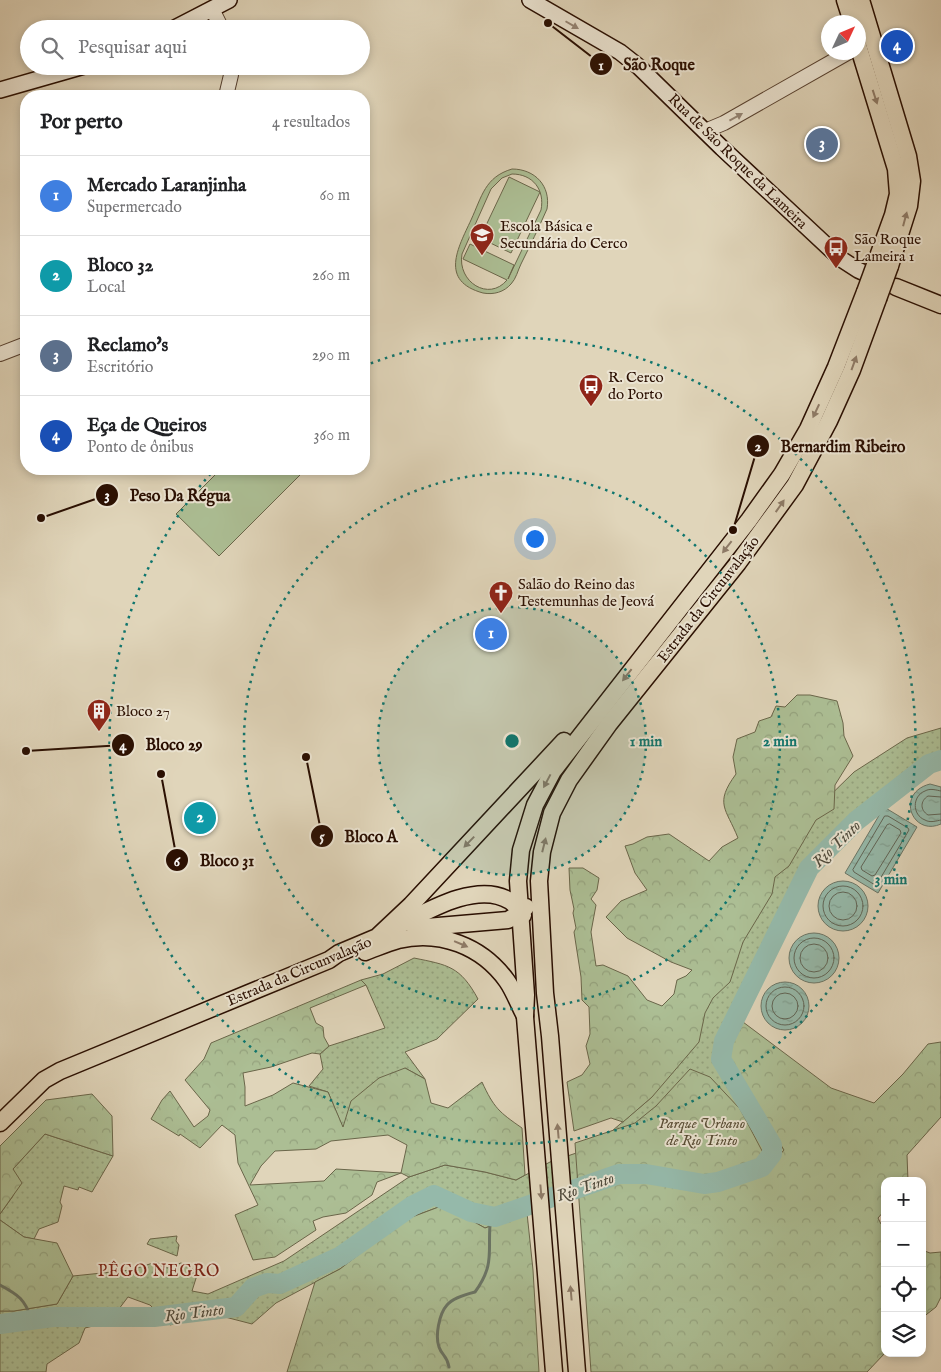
<!DOCTYPE html>
<html lang="pt">
<head>
<meta charset="utf-8">
<style>
  body { margin:0; font-family:"IM FELL English",serif; background:#f2f2f2; color:#202124 }
  .controls { position:absolute; right:15px; bottom:15px; display:grid; overflow:hidden; border-radius:10px; box-shadow:0 2px 8px #0003 }
  .controls button { width:45px; height:45px; display:grid; place-items:center; padding:0; border:0; border-bottom:1px solid #e0e0e0; background:#fff; color:#202124; font:25px sans-serif }
  .compass { position:absolute; left:821px; top:15px; width:45px; height:45px; border-radius:50%; background:#fff; box-shadow:0 2px 8px #0003; rotate:46deg }
  .you { position:absolute; left:534px; top:538px; width:18px; height:18px; margin:-12px; border:4px solid #fff; border-radius:50%; background:#1a73e8; box-shadow:0 0 0 8px #1a73e833 }
  .badge { display:grid; place-items:center; width:32px; height:32px; border-radius:50%; background:#111827; color:#fff; font-size:16px; font-weight:700 }
  .pin { position:absolute; translate:-50% -50%; border:2px solid #fff; box-shadow:0 1px 5px #0006 }
  .list { margin:0; padding:0; list-style:none }
  h2 { display:flex; justify-content:space-between; align-items:center; height:65px; margin:0; padding:0 20px; font-size:21px }
  h2 small { font-size:16px; font-weight:400; color:#757577 }
  .list li { display:grid; grid-template-columns:32px 1fr auto; gap:15px; align-items:center; box-sizing:border-box; height:80px; padding:0 20px; border-top:1px solid #e0e0e0 }
  .list b { display:block; font-size:19px; white-space:nowrap }
  .list p { margin:0; font-size:16px; white-space:nowrap; color:#757577 }
  .list em { font-size:16px; font-style:normal; color:#757577 }
  .icon { flex:none; width:28px; height:28px; fill:none; stroke:currentColor; stroke-width:2; stroke-linecap:round; stroke-linejoin:round }
  .map { position:relative; flex:none; width:941px; height:1372px; overflow:hidden }
  .search { position:absolute; background:#fff; box-shadow:0 2px 8px #0003; left:20px; top:20px; width:350px; height:55px; display:flex; align-items:center; gap:12px; box-sizing:border-box; padding:0 18px; border-radius:28px; color:#757577; font-size:19px }
  .panel { position:absolute; background:#fff; box-shadow:0 2px 8px #0003; left:20px; top:90px; width:350px; height:385px; border-radius:20px }
  .map>svg:first-child { display:block }
</style>
</head>
<body>
<div class="map">
<svg width="941" height="1372" viewBox="0 0 941 1372">
  <defs>
    <pattern id="green-dots" width="8" height="8" patternUnits="userSpaceOnUse" patternTransform="scale(1.25)"><rect width="8" height="8" fill="#acbe94"/><path d="M2 2h.1M6 6h.1" fill="none" stroke="#94a27e" stroke-width="1.8" stroke-linecap="round"/></pattern>
    <pattern id="forest-crowns" width="20" height="18" patternUnits="userSpaceOnUse" patternTransform="scale(1.25)"><rect width="20" height="18" fill="#acbe94"/><path d="M2 6a3 3 0 1 1 6 0M12 15a3 3 0 1 1 6 0" fill="none" stroke="#94a27e"/></pattern>
    <pattern id="water-ripples" width="26" height="14" patternUnits="userSpaceOnUse" patternTransform="scale(1.25)"><rect width="26" height="14" fill="#95b9aa"/><path d="M2 4q2-2 4 0t4 0M15 11q2-2 4 0t4 0" fill="none" stroke="#809e90"/></pattern>
  </defs>
  <rect width="100%" height="100%" fill="#e0d5ba"/>
  <filter id="stains"><feTurbulence type="fractalNoise" baseFrequency=".004" numOctaves="4"/><feColorMatrix values="0 0 0 0 .2 0 0 0 0 .09 0 0 0 0 .02 0 0 0 .5 -.17"/></filter>
  <radialGradient id="worn" r=".72"><stop offset=".6" stop-color="#630" stop-opacity="0"/><stop offset="1" stop-color="#630" stop-opacity=".3"/></radialGradient>
  <!-- green -->
  <g fill="url(#green-dots)" stroke="#6a664a">
    <path d="M941 728V767H937L880 809 811 876 787 925 739 1019 731 1043 728 1060 784 1150 762 1175 619 1182 553 1206 485 1228 444 1205 404 1220 340 1269 276 1303 252 1324 225 1317 205 1316 170 1325 150 1305 128 1297 109 1322 85 1328 79 1343 47 1364 46 1372H0V1311H14L57 1304 73 1276 131 1270 156 1262 167 1268 181 1263 198 1272 192 1291 208 1294 284 1261 409 1177 445 1165 485 1172 516 1180 550 1162 585 1150 606 1136 652 1097 809 816 854 772 907 738Z"/>
    <path d="M414 958C448 965 460 966 478 999L437 1039 405 1052 425 1079 405 1068 343 1128 328 1092 309 1086 323 1069 320 1054 329 1046 385 1028 366 985 361 980 383 974Z"/>
    <path d="M45 1134 113 1156 92 1192 79 1187 78 1190 64 1186 60 1202 62 1206 58 1222 39 1229 34 1239 24 1237 0 1220V1214L13 1196V1169Z"/>
    <path d="M177 1236 176 1241 179 1245 177 1256 147 1244 150 1239Z"/>
  </g>
  <!-- forest -->
  <g fill="url(#forest-crowns)" stroke="#6a664a" fill-rule="evenodd">
    <path d="M797 695H810L837 701 843 723 844 736 853 756 835 785 834 809 816 820 789 866 775 877 772 894 743 942 730 982 713 998 705 1013 699 1042 652 1097 623 1122 611 1118 574 1131 567 1082 582 1075 590 1064 586 1046 590 1034 589 1007 582 1000 581 977 574 932 576 928 573 913 574 909 570 890 569 868H583L599 878 597 890 591 899 596 905 591 932 596 966 603 965 628 976 647 1000 662 1006 674 994 677 980 686 976 692 970 671 962 627 938 606 917 621 901 647 890 635 873 625 846 633 844 647 837 669 834 709 861 722 847 738 838C726 808 714 804 736 774L733 757 737 739 755 732 759 721 771 717 776 706 785 707Z"/>
    <path d="M361 980 366 985 310 1008 316 1023 323 1027 324 1037 329 1046 320 1054 312 1053 271 1067 243 1073 245 1087V1106L273 1095 293 1083 328 1092 343 1127 351 1101 379 1078 405 1068 425 1079 431 1103 448 1108 482 1082C494 1108 499 1112 522 1128L525 1175 516 1180 485 1172 445 1165 409 1177 401 1173 377 1182 372 1195 346 1213 323 1217 313 1221 316 1230 275 1257 253 1260 235 1215 258 1205 238 1163 235 1135 222 1125 200 1148 180 1134 179 1136 151 1119 162 1100 170 1091 194 1127 208 1116 210 1110 185 1080 204 1059 211 1043ZM388 1135 407 1145 401 1173 336 1169 324 1181 250 1185 261 1166 275 1151 316 1149 331 1141Z"/>
    <path d="M739 1019 831 1088 874 1103 903 1074 928 1044 941 1042V1117L907 1155 908 1181H885V1210L878 1218 881 1224 885 1227V1353L867 1372H591L575 1143 635 1123 656 1106 690 1069 710 1077 740 1109 770 1166 784 1150 728 1060 730 1044Z"/>
    <path d="M92 1094 112 1116 113 1156 45 1134 13 1169 22 1183 0 1214V1146L46 1100Z"/>
    <path d="M444 1205 485 1228 527 1213 533 1270 539 1372H287L315 1282 340 1269 404 1220Z"/>
    <path d="M0 1220 24 1237 57 1243 73 1276 57 1304 14 1311H0Z"/>
    <path d="M922 1250 930 1253 941 1252V1297L936 1307 922 1318Z"/>
  </g>
  <!-- pitch -->
  <g fill="#acbe94" stroke="#6a664a" fill-rule="evenodd">
    <path d="M512 169C535 169 551 186 547 209 539 227 530 246 521 264 518 270 516 279 511 284 504 292 494 295 483 293 439 281 458 248 471 220 482 196 485 177 512 169ZM512 174C533 174 545 190 541 210L508 279 514 265 470 244 463 259 507 280C489 302 457 282 462 254L491 189 502 178Z"/>
    <path d="M509 177 540 192 511 253 480 238Z"/>
    <path d="M221 469H306L219 556 176 514Z"/>
  </g>
  <!-- water -->
  <g fill="url(#water-ripples)" stroke="#6a7566">
    <path d="M930 784 941 787V824C912 837 895 793 930 784Z"/>
    <path d="M884 807 917 827 878 893 845 873Z"/>
    <circle cx="843" cy="906" r="25"/>
    <circle cx="814" cy="958" r="25"/>
    <circle cx="785" cy="1006" r="24"/>
  </g>
  <g fill="none" stroke-linecap="round" stroke-linejoin="round">
    <!-- shore -->
    <g stroke="#5f6456" stroke-width="1">
      <path d="M941 791C936 790 930 788 925 791 912 796 912 815 925 820 930 823 936 821 941 820"/>
      <path d="M941 797 928 796C920 801 920 810 928 815L941 814"/>
      <path d="M885 816H888L908 828 909 830 877 884 875 885 854 872 853 870Z"/>
      <path d="M890 824 900 830 901 833 875 875 872 876 862 870 861 867 887 825Z"/>
      <circle cx="843" cy="906" r="20"/>
      <circle cx="843" cy="906" r="14"/>
      <circle cx="814" cy="958" r="20"/>
      <circle cx="814" cy="958" r="14"/>
      <circle cx="785" cy="1006" r="19"/>
      <circle cx="785" cy="1006" r="13"/>
    </g>
    <!-- stream -->
    <g stroke="#6a7566" stroke-width="3">
      <path d="M0 1285C19 1295 24 1299 32 1319"/>
      <path d="M449 1367C447 1355 442 1356 439 1347 435 1336 439 1314 447 1305 453 1298 467 1294 475 1292 497 1262 486 1248 491 1216"/>
    </g>
    <!-- river -->
    <path stroke="#95b9aa" stroke-width="20" d="M0 1324 53 1317H154L236 1307 253 1288 267 1283 280 1284 341 1256 412 1206 434 1195 471 1212 495 1217 619 1174H646L704 1184 718 1182 762 1167 772 1154V1145L721 1059 724 1041 809 868 856 821 929 764 941 760"/>
    <defs>
      <g id="tertiary">
        <path d="M212 9 222 29"/>
        <path d="M226 96 231 75 230 66"/>
        <path d="M705 131 724 123 849 52"/>
        <path d="M0 354 26 344"/>
      </g>
      <g id="secondary">
        <path d="M530 0 620 52 639 67 722 148 841 259 858 270 882 281"/>
        <path d="M173 29 229 0"/>
        <path d="M0 90 84 66"/>
      </g>
      <g id="primary">
        <path d="M845 0 852 22"/>
        <path d="M861 0 908 156 912 181 909 206 890 266"/>
        <path d="M858 45 896 169 898 194 893 215 876 262"/>
        <path d="M896 287 941 305"/>
        <path d="M394 928C424 913 476 880 510 901 515 904 519 910 523 915"/>
        <path d="M415 928 508 920 521 912 526 907"/>
        <path d="M365 952C376 948 387 943 398 940 440 930 482 946 507 981 514 991 519 1005 525 1016"/>
        <path d="M0 1123 44 1080 60 1071 329 960 339 953 377 937 411 905 564 741"/>
        <path d="M554 1372 525 1017 526 995 518 881 521 850 535 805 553 771 749 520 782 474 808 429 836 367 865 292"/>
        <path d="M577 1372 550 1036 545 993 539 881 542 852 552 813 569 780 609 724 738 563 795 485 829 421 852 370 878 299"/>
      </g>
    </defs>
    <!-- tertiary casing -->
    <use href="#tertiary" stroke="#57402f" stroke-width="16"/>
    <!-- secondary casing -->
    <use href="#secondary" stroke="#290e01" stroke-width="18"/>
    <!-- primary casing -->
    <use href="#primary" stroke="#290e01" stroke-width="19"/>
    <!-- tertiary -->
    <use href="#tertiary" stroke="#ebe4d2" stroke-width="14"/>
    <!-- secondary -->
    <use href="#secondary" stroke="#ebe4d2" stroke-width="15"/>
    <!-- primary -->
    <use href="#primary" stroke="#e0d5ba" stroke-width="16"/>
    <defs>
      <g id="primary-bridge">
        <path d="M865 292 876 262"/>
        <path d="M878 299 890 266"/>
      </g>
    </defs>
    <!-- primary-bridge casing -->
    <use href="#primary-bridge" stroke="#290e01" stroke-width="19" stroke-linecap="butt"/>
    <!-- primary-bridge -->
    <use href="#primary-bridge" stroke="#e0d5ba" stroke-width="16"/>
  </g>
  <!-- one-way arrows -->
  <defs><path id="oneway-solid" d="M-6-.8H1V-3.2L6.5 0L1 3.2V.8H-6Z" transform="scale(1.25)"/></defs>
  <g fill="#948474">
    <use href="#oneway-solid" transform="translate(572 25) rotate(30)"/>
    <use href="#oneway-solid" transform="translate(736 117) rotate(-29)"/>
  </g>
  <g fill="#8e7b67">
    <use href="#oneway-solid" transform="translate(875 97) rotate(72)"/>
    <use href="#oneway-solid" transform="translate(905 219) rotate(-75)"/>
    <use href="#oneway-solid" transform="translate(854 363) rotate(-70)"/>
    <use href="#oneway-solid" transform="translate(816 411) rotate(115)"/>
    <use href="#oneway-solid" transform="translate(780 506) rotate(-55)"/>
    <use href="#oneway-solid" transform="translate(727 547) rotate(128)"/>
    <use href="#oneway-solid" transform="translate(627 675) rotate(128)"/>
    <use href="#oneway-solid" transform="translate(547 781) rotate(118)"/>
    <use href="#oneway-solid" transform="translate(469 842) rotate(134)"/>
    <use href="#oneway-solid" transform="translate(544 845) rotate(-76)"/>
    <use href="#oneway-solid" transform="translate(461 944) rotate(23)"/>
    <use href="#oneway-solid" transform="translate(558 1131) rotate(-95)"/>
    <use href="#oneway-solid" transform="translate(541 1192) rotate(85)"/>
    <use href="#oneway-solid" transform="translate(571 1293) rotate(-95)"/>
  </g>
  <!-- distance rings -->
  <circle cx="512" cy="741" r="134" fill="#0f766e" fill-opacity=".12"/>
  <g fill="none" stroke="#0f766e" stroke-width="2.5" stroke-dasharray="2.5 5">
    <circle cx="512" cy="741" r="134"/>
    <circle cx="512" cy="741" r="268"/>
    <path d="M364 366A403 403 0 1 1 213 471"/>
  </g>
  <!-- icons -->
  <defs>
    <symbol id="school-pin" viewBox="-11 -11 22 30"><path d="M0 17L-7.5 6A9.5 9.5 0 1 1 7.5 6Z" fill="#8f2418" stroke="#ebe4d2"/><path d="M0-5L7-2L0 1L-7-2ZM-4 1L0 2.5L4 1V4Q0 6-4 4Z" fill="#fff"/></symbol>
    <symbol id="bus-pin" viewBox="-11 -11 22 30"><path d="M0 17L-7.5 6A9.5 9.5 0 1 1 7.5 6Z" fill="#8f2418" stroke="#ebe4d2"/><path d="M-5-6H5V4H4V6H2V4H-2V6H-4V4H-5ZM-3.5-4V0h7V-4ZM-3.5 1.2v1.5H-2V1.2ZM2 1.2v1.5H3.5V1.2Z" fill="#fff"/></symbol>
    <symbol id="church-pin" viewBox="-11 -11 22 30"><path d="M0 17L-7.5 6A9.5 9.5 0 1 1 7.5 6Z" fill="#8f2418" stroke="#ebe4d2"/><path d="M-1.2-6h2.4v3.5h3.3v2.4h-3.3V6h-2.4V-.1h-3.3v-2.4h3.3Z" fill="#fff"/></symbol>
    <symbol id="building-pin" viewBox="-11 -11 22 30"><path d="M0 17L-7.5 6A9.5 9.5 0 1 1 7.5 6Z" fill="#8f2418" stroke="#ebe4d2"/><path d="M-4-6H4V6H1V3H-1V6H-4ZM-2.5-4.3h1.7v1.8h-1.7ZM.8-4.3h1.7v1.8H.8ZM-2.5-1h1.7V.8h-1.7ZM.8-1h1.7V.8H.8Z" fill="#fff"/></symbol>
  </defs>
  <g fill-rule="evenodd">
    <use href="#school-pin" x="468" y="221" width="28" height="38"/>
    <use href="#bus-pin" x="822" y="234" width="28" height="38"/>
    <use href="#bus-pin" x="577" y="372" width="28" height="38"/>
    <use href="#church-pin" x="487" y="579" width="28" height="38"/>
    <use href="#building-pin" x="85" y="697" width="28" height="38"/>
  </g>
  <g text-anchor="middle" stroke-width="4" stroke-linejoin="round" paint-order="stroke">
    <!-- street labels -->
    <g font-size="15" fill="#290e01" stroke="#ebe4d2">
      <text transform="translate(738 161) rotate(44)" y="5">Rua de São Roque da Lameira</text>
      <text transform="translate(708 599) rotate(-52)" y="5">Estrada da Circunvalação</text>
      <text transform="translate(299 971) rotate(-23)" y="5">Estrada da Circunvalação</text>
    </g>
    <!-- poi labels -->
    <g font-size="15" fill="#290e01" stroke="#ebe4d2" text-anchor="start">
      <text x="500" y="231">Escola Básica e<tspan x="500" dy="17">Secundária do Cerco</tspan></text>
      <text x="854" y="244">São Roque<tspan x="854" dy="17">Lameira 1</tspan></text>
      <text x="608" y="382">R. Cerco<tspan x="608" dy="17">do Porto</tspan></text>
      <text x="518" y="589">Salão do Reino das<tspan x="518" dy="17">Testemunhas de Jeová</tspan></text>
      <text x="116" y="716">Bloco 27</text>
    </g>
    <!-- park labels -->
    <g font-size="15" font-style="italic" fill="#574c34" stroke="#ebe4d2">
      <text x="702" y="1128">Parque Urbano<tspan x="702" dy="17">de Rio Tinto</tspan></text>
    </g>
    <!-- water labels -->
    <g font-size="16" font-style="italic" fill="#4f4a3c" stroke="#ebe4d2">
      <text transform="translate(836 843) rotate(-44)" y="6">Rio Tinto</text>
      <text transform="translate(585 1186) rotate(-19)" y="6">Rio Tinto</text>
      <text transform="translate(194 1312) rotate(-7)" y="6">Rio Tinto</text>
    </g>
    <!-- neighbourhood labels -->
    <g font-size="16" letter-spacing="1" fill="#7a1f14" stroke="#ebe4d2">
      <text x="159" y="1276">PÊGO NEGRO</text>
    </g>
  </g>
  <circle cx="512" cy="741" r="8" fill="#0f766e" stroke="#ebe4d2" stroke-width="2.5"/>
  <g font-size="15" text-anchor="middle" font-weight="bold" fill="#0f766e" stroke="#ebe4d2" stroke-width="4" stroke-linejoin="round" paint-order="stroke">
    <text x="646" y="746">1 min</text>
    <text x="780" y="746">2 min</text>
    <text x="891" y="884">3 min</text>
  </g>
  <!-- callouts -->
  <path fill="none" stroke="#290e01" stroke-width="2" d="M548 23L601 64M733 530L758 446M41 518L107 495M26 751L123 745M306 757L322 836M161 774L177 860"/>
  <g fill="#290e01" stroke="#ebe4d2" stroke-width="2">
    <circle cx="548" cy="23" r="5"/>
    <circle cx="733" cy="530" r="5"/>
    <circle cx="41" cy="518" r="5"/>
    <circle cx="26" cy="751" r="5"/>
    <circle cx="306" cy="757" r="5"/>
    <circle cx="161" cy="774" r="5"/>
    <circle cx="601" cy="64" r="12"/>
    <circle cx="758" cy="446" r="12"/>
    <circle cx="107" cy="495" r="12"/>
    <circle cx="123" cy="745" r="12"/>
    <circle cx="322" cy="836" r="12"/>
    <circle cx="177" cy="860" r="12"/>
  </g>
  <g font-size="15" text-anchor="middle" font-weight="bold" fill="#fff">
    <text x="601" y="70">1</text>
    <text x="758" y="451">2</text>
    <text x="107" y="500">3</text>
    <text x="123" y="750">4</text>
    <text x="322" y="841">5</text>
    <text x="177" y="866">6</text>
  </g>
  <g font-size="16" text-anchor="middle" font-weight="bold" fill="#290e01" stroke="#ebe4d2" stroke-width="4" stroke-linejoin="round" paint-order="stroke">
    <text x="659" y="70">São Roque</text>
    <text x="843" y="452">Bernardim Ribeiro</text>
    <text x="180" y="501">Peso Da Régua</text>
    <text x="174" y="750">Bloco 29</text>
    <text x="371" y="842">Bloco A</text>
    <text x="227" y="866">Bloco 31</text>
  </g>
  <rect width="100%" height="100%" filter="url(#stains)"/>
  <rect width="100%" height="100%" fill="url(#worn)"/>
</svg>
<div class="controls">
<button>+</button>
<button>−</button>
<button><svg class="icon" aria-label="locate" viewBox="0 0 24 24"><circle cx="12" cy="12" r="6"/><path d="M12 2v4M12 18v4M2 12h4M18 12h4"/></svg></button>
<button><svg class="icon" aria-label="layers" viewBox="0 0 24 24"><path d="M12 4l9 5-9 5-9-5zM3 14l9 5 9-5"/></svg></button>
</div>
<svg class="compass" viewBox="-18 -18 36 36"><path d="M0-13l5 13h-10z" fill="#e53935"/><path d="M0 13l5-13h-10z" fill="#757577"/></svg>
<div class="you"></div>
<div class="pin badge" style="left:491px;top:634px;background:#3f7fe0">1</div>
<div class="pin badge" style="left:200px;top:818px;background:#0f9aa8">2</div>
<div class="pin badge" style="left:822px;top:144px;background:#5c6f8a">3</div>
<div class="pin badge" style="left:897px;top:46px;background:#1a4fb4">4</div>
<div class="search"><svg class="icon" aria-label="search" viewBox="0 0 24 24"><circle cx="10" cy="10" r="6"/><path d="M15 15l6 6"/></svg>Pesquisar aqui</div>
<section class="panel">
<h2>Por perto<small>4 resultados</small></h2>
<ul class="list">
<li><span class="badge" style="background:#3f7fe0">1</span><div><b>Mercado Laranjinha</b><p>Supermercado</p></div><em>60 m</em></li>
<li><span class="badge" style="background:#0f9aa8">2</span><div><b>Bloco 32</b><p>Local</p></div><em>260 m</em></li>
<li><span class="badge" style="background:#5c6f8a">3</span><div><b>Reclamo's</b><p>Escritório</p></div><em>290 m</em></li>
<li><span class="badge" style="background:#1a4fb4">4</span><div><b>Eça de Queiros</b><p>Ponto de ônibus</p></div><em>360 m</em></li>
</ul>
</section>
</div>
</body>
</html>
